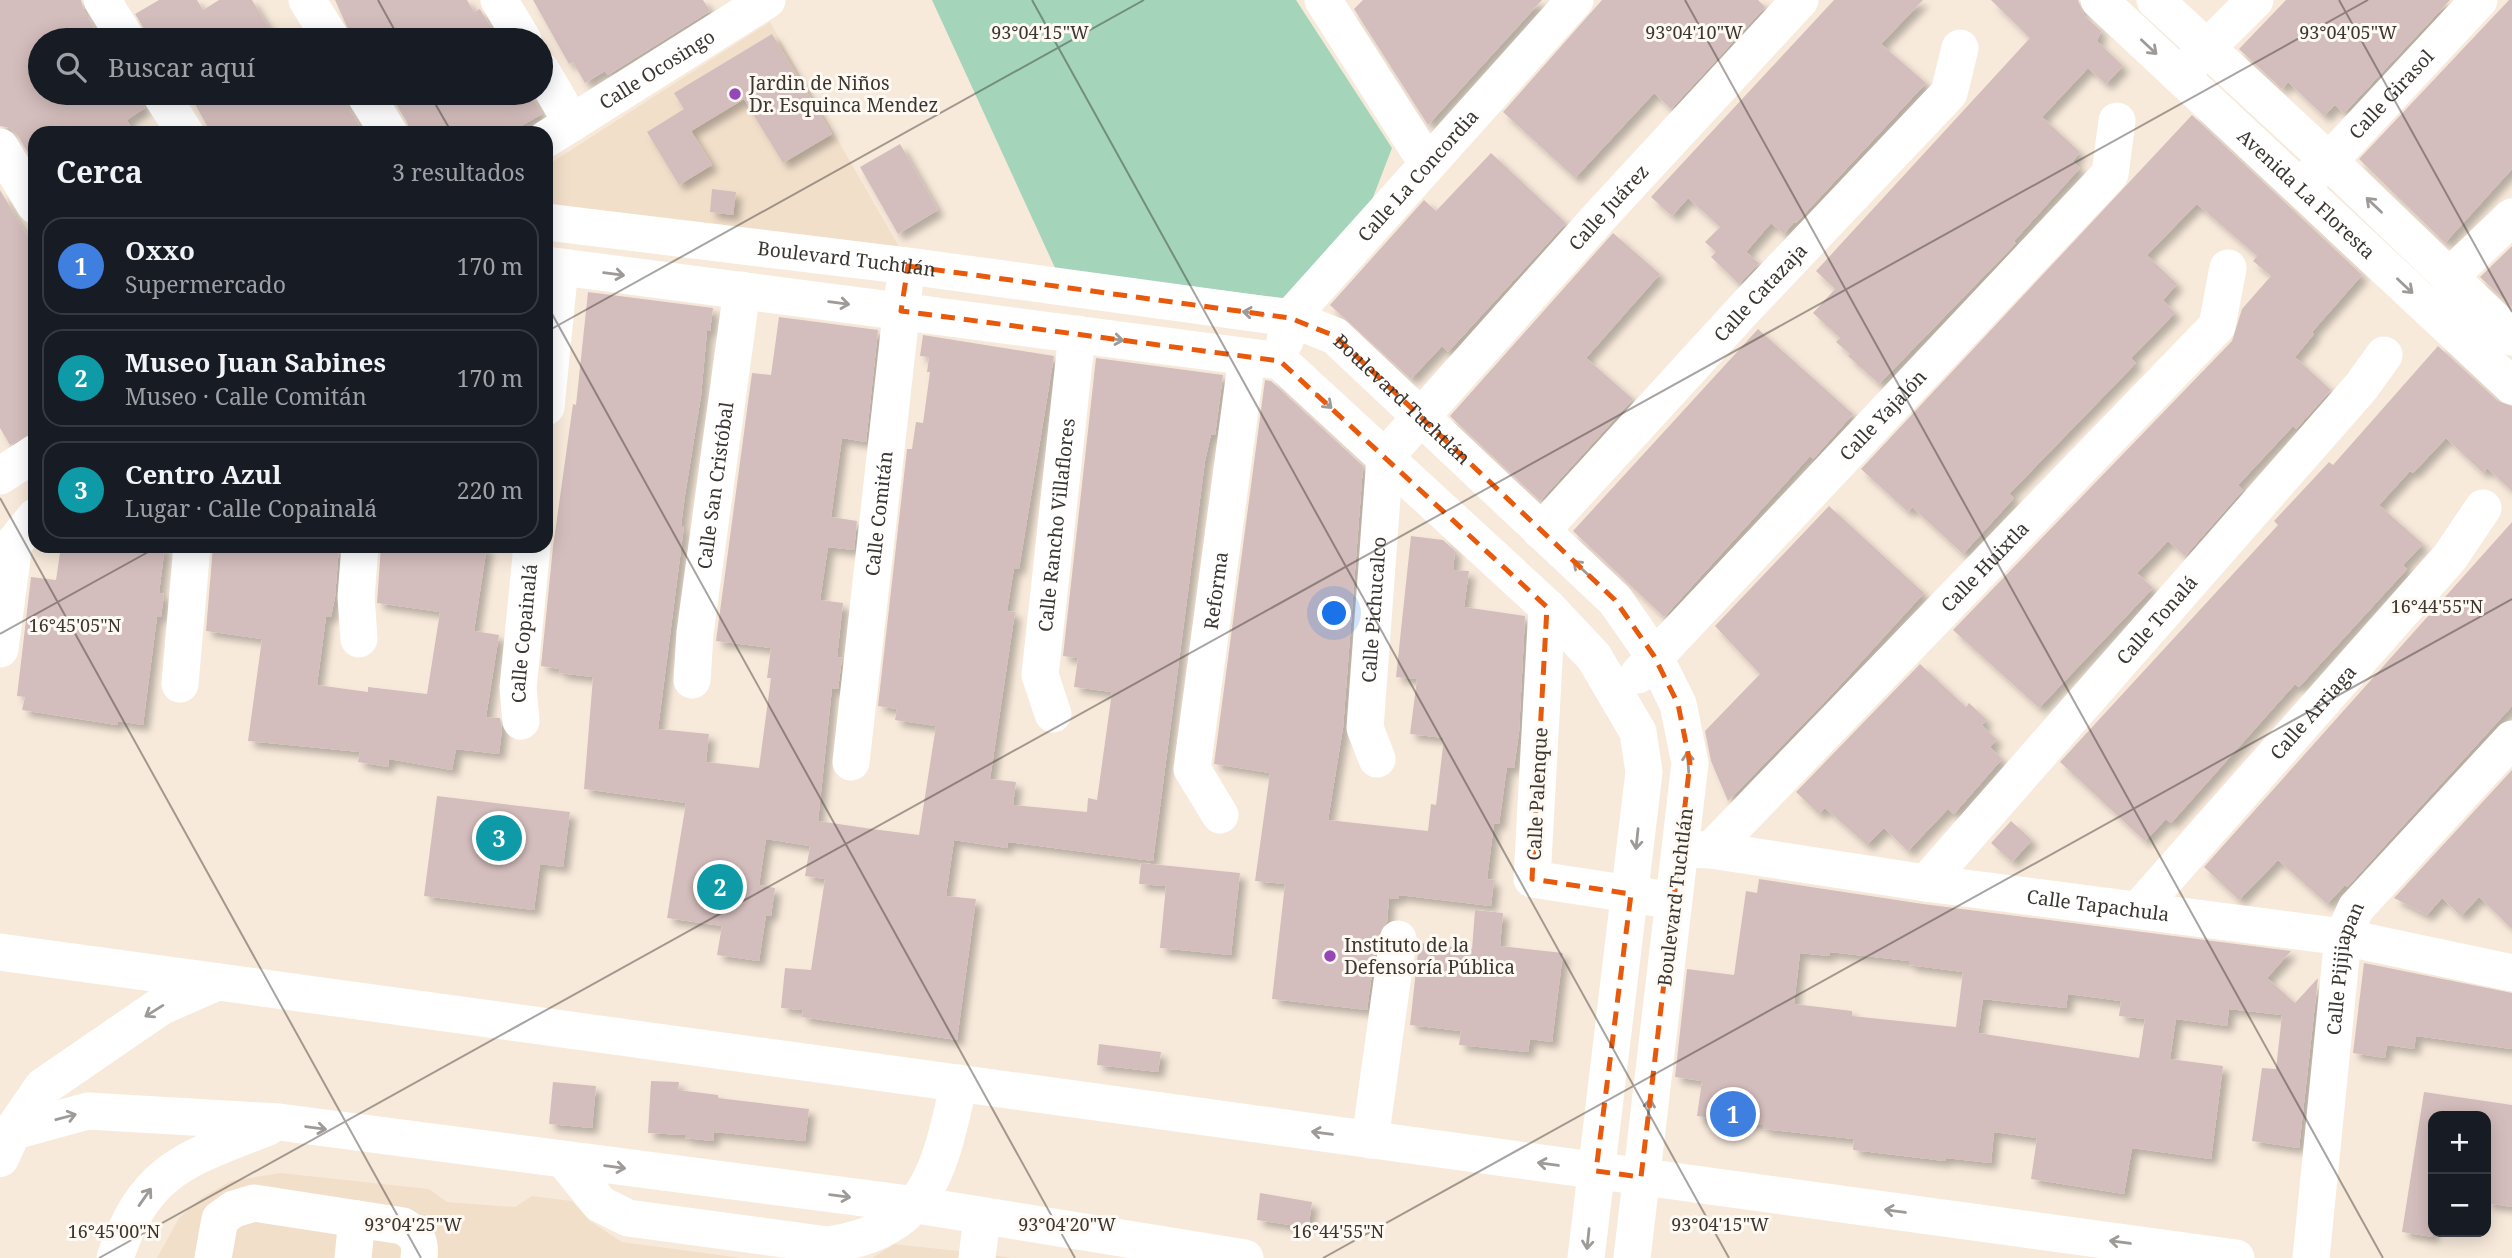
<!DOCTYPE html>
<html lang="es">
<head>
<meta charset="utf-8">
<style>
  body { margin:0; font-family:"Noto Serif",serif; background:#20242c; color:#f1f3f6 }
  .controls { position:absolute; right:21px; bottom:21px; display:grid; overflow:hidden; border-radius:14px; box-shadow:0 4px 18px #0003 }
  .controls button { width:63px; height:63px; display:grid; place-items:center; padding:0; border:0; border-bottom:2px solid #363941; background:#171b24; color:#f1f3f6; font:35px sans-serif }
  .you { position:absolute; left:1335px; top:614px; width:24px; height:24px; margin:-18px; border:5px solid #fff; border-radius:50%; background:#1a73e8; box-shadow:0 0 0 10px #1a73e833 }
  .badge { display:grid; place-items:center; width:46px; height:46px; border-radius:50%; background:#9647b7; color:#fff; font-size:23px; font-weight:700 }
  .pin { position:absolute; translate:-50% -50%; border:4px solid #fff; box-shadow:0 2px 7px #0006 }
  .list { margin:0; padding:0; list-style:none }
  h2 { display:flex; justify-content:space-between; align-items:center; height:91px; margin:0; padding:0 28px; font-size:30px }
  h2 small { font-size:23px; font-weight:400; color:#9ea1a6 }
  .list li { display:grid; grid-template-columns:46px 1fr auto; gap:21px; align-items:center; box-sizing:border-box; height:98px; margin:0 14px 14px; padding:0 14px; border:2px solid #363941; border-radius:21px }
  .list b { display:block; font-size:26px; white-space:nowrap }
  .list p { margin:0; font-size:23px; white-space:nowrap; color:#9ea1a6 }
  .list em { font-size:23px; font-style:normal; color:#9ea1a6 }
  .icon { flex:none; width:38px; height:38px; fill:none; stroke:currentColor; stroke-width:2; stroke-linecap:round; stroke-linejoin:round }
  .map { position:relative; flex:none; width:2512px; height:1258px; overflow:hidden }
  .search { position:absolute; background:#171b24; box-shadow:0 4px 18px #0003; left:28px; top:28px; width:525px; height:77px; display:flex; align-items:center; gap:18px; box-sizing:border-box; padding:0 24px; border-radius:38px; color:#9ea1a6; font-size:26px }
  .panel { position:absolute; background:#171b24; box-shadow:0 4px 18px #0003; left:28px; top:126px; width:525px; height:427px; border-radius:21px }
  .map>svg:first-child { display:block }
</style>
</head>
<body>
<div class="map">
<svg width="2512" height="1258" viewBox="0 0 2512 1258">
  <defs>
    <filter id="shadow"><feDropShadow dx="6" dy="6" stdDeviation="3.5" flood-color="#0004"/></filter>
  </defs>
  <rect width="100%" height="100%" fill="#f8eadb"/>
  <!-- built -->
  <g fill="#f2dfca">
    <path d="M770 22 901 250 546 203V166Z"/>
    <path d="M281 1173 429 1189 447 1202 515 1207 532 1196 572 1201 590 1221 622 1242 742 1258H157L179 1218 201 1198 231 1181Z"/>
    <path d="M894 1244 977 1253 1013 1258H872Z"/>
  </g>
  <!-- green -->
  <path fill="#a4d5ba" d="M932 0H1296L1392 148 1372 200 1283 298 1056 270Z"/>
  <!-- building -->
  <g fill="#d4bebd" fill-rule="evenodd" filter="url(#shadow)">
    <path d="M0 0H81L84 11 102 40H40V93H137L145 108 127 120 134 133H35V149L28 153 18 136 10 128 0 126Z"/>
    <path d="M159 0H197L203 10 219 0H252L276 40H151L135 14Z"/>
    <path d="M335 0H467L474 12 480 9 499 40H353Z"/>
    <path d="M533 0H703L710 11 608 75 605 71 585 83 573 62 569 64Z"/>
    <path d="M1363 0H1542L1428 125 1354 9Z"/>
    <path d="M1602 0H1758L1765 7 1671 109 1654 93 1575 178 1503 112Z"/>
    <path d="M1834 0H1923L1881 44 1926 83 1796 223 1794 222 1784 234 1771 223 1746 252 1759 263 1739 284 1711 257 1716 252 1705 242 1720 227 1688 198 1672 216 1651 197Z"/>
    <path d="M1991 0H2078L2084 15 2101 31 2097 41 2123 66 2106 84 2088 68 2042 117 2080 152 2073 161 2080 168 2014 241 2016 243 1879 384 1848 356 1850 354 1836 342 1840 338 1813 313 1835 289 1816 271 2030 38Z"/>
    <path d="M2286 0H2450L2344 113 2335 105 2324 116 2288 82 2282 89 2239 49Z"/>
    <path d="M2509 0H2512V169L2445 243 2359 159Z"/>
    <path d="M772 34 832 134 783 163 744 99 691 131 712 165 679 185 647 132 684 109 674 93Z"/>
    <path d="M189 93H343L346 104 364 133H211Z"/>
    <path d="M389 93H530L542 114 509 133H410L407 122Z"/>
    <path d="M2192 115 2362 275 2312 332 2314 334 2295 357 2331 390 2296 429 2293 426 2238 485 2243 490 2185 556 2168 541 2137 573 2153 588 2039 708 1953 630 2232 341 2242 309 2271 276 2253 261 2257 256 2197 204 2181 220 2147 255 2177 284 2163 300 2175 313 2131 358 2136 363 2009 494 2014 498 1963 554 1912 507 1908 512 1861 469Z"/>
    <path d="M900 144 938 210 898 234 860 167Z"/>
    <path d="M1491 153 1566 223 1448 352 1442 346 1411 379 1330 305 1424 200 1436 211Z"/>
    <path d="M712 189 736 192 733 215 710 212Z"/>
    <path d="M0 190 35 249V432L10 445 0 428Z"/>
    <path d="M1613 233 1660 274 1586 358 1633 399 1540 501 1450 416Z"/>
    <path d="M2512 246V307L2480 277Z"/>
    <path d="M588 292 713 308 710 331H707L701 396 685 495 681 526H684L658 729 709 734 706 762 759 768 771 678H767L771 648 716 641 752 373 771 375 779 317 878 330 866 442 842 438 831 517 857 521 854 550 828 547 820 600 843 603 837 657 842 658 838 689 832 688 818 821 872 829 919 835 936 726 895 720 897 709 878 706 907 449H912L916 422 923 423 930 372H927L929 357 920 356 923 335 1054 356 1019 569 1014 568 1007 611 1015 612 990 779 1016 782 1013 805 1087 812 1088 798 1097 800 1112 692 1074 687 1078 658 1063 656 1096 358 1223 375 1215 435 1211 434 1205 461 1153 861 1008 842 1007 848 954 840 946 896 976 899 957 1040 802 1017 803 1010 781 1008 785 968 811 970 825 879 805 876 810 846 766 839 759 885 775 888 771 916 766 915 759 961 717 955 722 926 667 918 686 803 584 789 593 677 559 673 560 669 541 666 553 547 573 404 576 405Z"/>
    <path d="M1758 329 1853 414 1813 459 1810 456 1664 617 1573 531Z"/>
    <path d="M2438 346 2498 401 2512 406V491L2487 468 2483 473 2446 438 2413 473 2410 471 2379 505 2423 544 2403 565 2407 569 2299 687 2295 684 2171 823 2166 819 2145 841 2060 762 2278 525 2274 521 2329 462 2333 465Z"/>
    <path d="M1265 380 1271 381 1363 466 1343 728 1328 820 1428 831 1431 804 1436 805 1444 738 1410 734 1417 679 1396 677 1411 536 1443 540 1455 551 1453 570 1469 571 1464 607 1525 616 1519 732 1514 768 1507 767 1499 824 1494 823 1487 879 1494 880 1491 906 1399 895 1398 899 1389 898 1387 922 1377 936 1367 1010 1272 999 1285 884 1255 881 1270 773 1214 764Z"/>
    <path d="M1829 506 1924 593 1831 695 1728 801 1711 761 1705 731 1760 674 1715 626Z"/>
    <path d="M2512 522V706L2347 887 2345 885 2327 904 2278 860 2239 900 2204 867Z"/>
    <path d="M61 546H165L159 593 164 594 161 617H157L143 725 118 721 117 725 22 710 25 697 17 696 31 577 56 580Z"/>
    <path d="M213 546H339L335 597 331 617H326L317 685 368 692V687L427 694 440 612 377 603 381 546H487L474 631 499 635 486 717 500 718 502 729 499 754 456 749 452 770 389 759 388 767 358 762 360 752 248 741 262 639 206 631Z"/>
    <path d="M1920 664 1966 707 1969 703 1987 720 1982 725 1997 740 1990 747 2002 759 1954 814 1948 809 1908 851 1884 828 1867 845 1825 808 1819 814 1796 792Z"/>
    <path d="M2512 770V929L2479 897 2461 916 2442 898 2427 915 2394 898Z"/>
    <path d="M437 796 570 812 563 867 540 864 534 910 424 896Z"/>
    <path d="M2011 821 2032 840 2012 862 1991 843Z"/>
    <path d="M1141 863 1240 873 1231 955 1160 948 1166 886 1139 884Z"/>
    <path d="M1759 879 1923 904 2291 951 2267 978 2295 1003 2318 978 2299 1148 2252 1141 2262 1068 2276 1069 2282 1015 2229 1009 2227 1026 2176 1019 2170 1059 2223 1066 2211 1159 2132 1148 2124 1194 2031 1179 2037 1138 1994 1132 1991 1163 1946 1158 1945 1161 1853 1150 1854 1139 1763 1129 1764 1125 1697 1116 1702 1081 1675 1077 1687 969 1734 975 1746 891 1757 893ZM1830 952 1909 961V965L1963 972 1956 1027 1852 1016V1011L1794 1004 1800 953 1829 956ZM2068 994 2121 1001 2119 1016 2145 1019 2139 1058 1978 1033 1983 999 2066 1008Z"/>
    <path d="M1475 910 1503 913 1500 946 1563 953 1552 1042 1530 1039 1528 1052 1459 1045 1461 1031 1410 1025 1419 943 1472 949Z"/>
    <path d="M2364 963 2512 993V1049L2416 1036 2414 1049 2387 1045 2385 1058 2353 1053Z"/>
    <path d="M1099 1044 1161 1052 1158 1072 1097 1065Z"/>
    <path d="M651 1081 679 1082 678 1090 718 1095V1098L809 1109 805 1141 714 1132 713 1141 685 1138V1135L648 1133Z"/>
    <path d="M553 1082 596 1086 592 1128 549 1124Z"/>
    <path d="M2424 1092 2512 1105V1207L2486 1203V1116H2433V1237L2402 1232Z"/>
    <path d="M1260 1193 1312 1202 1309 1224H1304L1303 1227 1257 1220Z"/>
  </g>
  <g fill="none" stroke-linecap="round" stroke-linejoin="round">
    <!-- minor -->
    <g stroke="#fff" stroke-width="37">
      <path d="M102 0 127 40"/>
      <path d="M307 0 332 40"/>
      <path d="M499 0 523 40"/>
      <path d="M1323 0 1427 163"/>
      <path id="s1" d="M2099 0 2512 386"/>
      <path d="M2155 0 2329 161 2512 337"/>
      <path d="M2190 65 2255 0"/>
      <path d="M541 70 572 123"/>
      <path d="M160 93 185 133"/>
      <path d="M364 93 389 133"/>
      <path id="s2" d="M546 139 767 0"/>
      <path d="M0 147 35 205"/>
      <path id="s3" d="M2310 177 2329 161 2479 0"/>
      <path id="s4" d="M546 222 908 266 1290 318 1335 336 1615 600 1654 656 1678 704 1690 763 1632 1258"/>
      <path d="M546 265 1280 361 1547 607 1594 657 1638 732 1644 772 1586 1258"/>
      <path d="M2449 277 2512 217"/>
      <path id="s5" d="M1285 341 1290 318 1575 0"/>
      <path d="M546 407 560 267"/>
      <path d="M0 476 35 453"/>
      <path id="s6" d="M1541 531 1746 307 1949 93 1960 48"/>
      <path d="M1547 607 1532 879 1656 898"/>
      <path d="M359 639 356 597 360 546"/>
      <path d="M0 649 14 543 35 517"/>
      <path id="s7" d="M1638 675 2110 174 2117 121"/>
      <path id="s8" d="M692 680 695 633 742 290"/>
      <path d="M180 684 192 546"/>
      <path id="s9" d="M1053 714 1040 675 1077 334"/>
      <path id="s10" d="M521 721 518 688 532 546"/>
      <path id="s11" d="M1377 759 1365 728 1385 457 1602 214 1800 0"/>
      <path id="s12" d="M851 762 904 288"/>
      <path id="s13" d="M1220 815 1192 769 1247 357"/>
      <path id="s14" d="M1682 849 1711 850 1926 883 2343 937 2512 973"/>
      <path id="s15" d="M1711 850 2217 326 2228 268"/>
      <path id="s16" d="M1926 883 2361 387 2384 355"/>
      <path id="s17" d="M2138 910 2450 557 2483 508"/>
      <path d="M0 952 2236 1258"/>
      <path d="M0 1135 88 1111 279 1122 917 1205 1245 1258"/>
      <path d="M1370 1140 1398 939"/>
      <path d="M565 1161 600 1204 628 1218 828 1245C930 1230 939 1170 959 1083"/>
      <path d="M115 1258C145 1168 187 1159 268 1127"/>
      <path d="M213 1258 220 1219 234 1209 254 1203 403 1226C417 1235 421 1241 419 1258"/>
      <path d="M353 1258 357 1219"/>
      <path d="M977 1258 982 1217"/>
      <path id="s18" d="M2311 1258 2343 937 2356 908 2512 739"/>
    </g>
    <!-- highway -->
    <path stroke="#fff" stroke-width="38" d="M0 1158 12 1132 43 1087 161 1006 216 982"/>
  </g>
  <!-- one-way arrows -->
  <defs><path id="oneway-shaft" d="M-6 0H5M1.5-3L5.5 0L1.5 3" fill="none" stroke-width="1.6" stroke-linecap="round" stroke-linejoin="round" transform="scale(1.75)"/></defs>
  <g stroke="#9d9a98">
    <use href="#oneway-shaft" transform="translate(2149 47) rotate(43)"/>
    <use href="#oneway-shaft" transform="translate(2374 205) rotate(-136)"/>
    <use href="#oneway-shaft" transform="translate(614 274) rotate(7)"/>
    <use href="#oneway-shaft" transform="translate(2405 286) rotate(43)"/>
    <use href="#oneway-shaft" transform="translate(839 303) rotate(7)"/>
    <use href="#oneway-shaft" transform="translate(1253 313) rotate(-172)"/>
    <use href="#oneway-shaft" transform="translate(1113 339) rotate(7)"/>
    <use href="#oneway-shaft" transform="translate(1324 401) rotate(43)"/>
    <use href="#oneway-shaft" transform="translate(1581 568) rotate(-137)"/>
    <use href="#oneway-shaft" transform="translate(1688 762) rotate(-94)"/>
    <use href="#oneway-shaft" transform="translate(1637 839) rotate(96)"/>
    <use href="#oneway-shaft" transform="translate(154 1011) rotate(148)"/>
    <use href="#oneway-shaft" transform="translate(1649 1109) rotate(-83)"/>
    <use href="#oneway-shaft" transform="translate(66 1117) rotate(-15)"/>
    <use href="#oneway-shaft" transform="translate(316 1128) rotate(8)"/>
    <use href="#oneway-shaft" transform="translate(1322 1133) rotate(-172)"/>
    <use href="#oneway-shaft" transform="translate(1548 1164) rotate(-172)"/>
    <use href="#oneway-shaft" transform="translate(615 1167) rotate(7)"/>
    <use href="#oneway-shaft" transform="translate(840 1196) rotate(7)"/>
    <use href="#oneway-shaft" transform="translate(145 1197) rotate(-55)"/>
    <use href="#oneway-shaft" transform="translate(1895 1211) rotate(-172)"/>
    <use href="#oneway-shaft" transform="translate(1588 1239) rotate(96)"/>
    <use href="#oneway-shaft" transform="translate(2120 1242) rotate(-172)"/>
  </g>
  <!-- marked area -->
  <path fill="none" stroke="#e8590c" stroke-width="5" stroke-dasharray="14 9" stroke-linejoin="round" d="M908 266 1290 318 1335 336 1615 600 1654 656 1678 704 1690 763 1641 1177 1596 1171 1631 894 1532 879 1547 607 1280 361 901 311Z"/>
  <!-- ticks -->
  <path fill="none" stroke="#3b3630" stroke-width="2" stroke-opacity="0.45" d="M378 0 400 40M1032 0 1729 1258M1685 0 2383 1258M2339 0 2512 312M429 93 452 133M546 303 1075 1258M546 332 1144 0M0 498 421 1258M0 634 159 546M99 1258 2368 0M1323 1258 2512 599"/>
  <!-- markers -->
  <g fill="#9647b7" stroke="#fff9f3" stroke-width="2.5">
    <circle cx="735" cy="94" r="7"/>
    <circle cx="1330" cy="956" r="7"/>
  </g>
  <g text-anchor="middle" stroke-width="6" stroke-linejoin="round" paint-order="stroke">
    <!-- street labels -->
    <g font-size="19" fill="#3b3630" stroke="#fff9f3">
      <text dy="7" stroke="none"><textPath href="#s2" startOffset="131">Calle Ocosingo</textPath></text>
      <text dy="7" stroke="none"><textPath href="#s3" startOffset="116">Calle Girasol</textPath></text>
      <text dy="7" stroke="none"><textPath href="#s5" startOffset="215">Calle La Concordia</textPath></text>
      <text dy="7" stroke="none"><textPath href="#s1" startOffset="284">Avenida La Floresta</textPath></text>
      <text dy="7" stroke="none"><textPath href="#s11" startOffset="640">Calle Juárez</textPath></text>
      <text dy="7" stroke="none"><textPath href="#s4" startOffset="303">Boulevard Tuchtlán</textPath></text>
      <text dy="7" stroke="none"><textPath href="#s6" startOffset="324">Calle Catazaja</textPath></text>
      <text dy="7" stroke="none"><textPath href="#s4" startOffset="891">Boulevard Tuchtlán</textPath></text>
      <text dy="7" stroke="none"><textPath href="#s7" startOffset="357">Calle Yajalón</textPath></text>
      <text dy="7" stroke="none"><textPath href="#s8" startOffset="196">Calle San Cristóbal</textPath></text>
      <text dy="7" stroke="none"><textPath href="#s12" startOffset="250">Calle Comitán</textPath></text>
      <text dy="7" stroke="none"><textPath href="#s9" startOffset="192">Calle Rancho Villaflores</textPath></text>
      <text dy="7" stroke="none"><textPath href="#s15" startOffset="394">Calle Huixtla</textPath></text>
      <text dy="7" stroke="none"><textPath href="#s13" startOffset="234">Reforma</textPath></text>
      <text dy="7" stroke="none"><textPath href="#s11" startOffset="152">Calle Pichucalco</textPath></text>
      <text dy="7" stroke="none"><textPath href="#s16" startOffset="350">Calle Tonalá</textPath></text>
      <text dy="7" stroke="none"><textPath href="#s10" startOffset="88">Calle Copainalá</textPath></text>
      <text dy="7" stroke="none"><textPath href="#s17" startOffset="264">Calle Arriaga</textPath></text>
      <text transform="translate(1537 794) rotate(-87)" y="7">Calle Palenque</text>
      <text transform="translate(1675 897) rotate(-83)" y="7">Boulevard Tuchtlán</text>
      <text dy="7" stroke="none"><textPath href="#s14" startOffset="420">Calle Tapachula</textPath></text>
      <text dy="7" stroke="none"><textPath href="#s18" startOffset="292">Calle Pijijiapan</textPath></text>
    </g>
    <!-- poi labels -->
    <g font-size="19" fill="#3b3630" stroke="#fff9f3" text-anchor="start">
      <text x="749" y="90">Jardin de Niños<tspan x="749" dy="22">Dr. Esquinca Mendez</tspan></text>
      <text x="1344" y="952">Instituto de la<tspan x="1344" dy="22">Defensoría Pública</tspan></text>
    </g>
  </g>
  <g font-size="18" text-anchor="middle" fill="#3b3630" stroke="#fff9f3" stroke-width="6" stroke-linejoin="round" paint-order="stroke">
    <text x="1040" y="39">93°04'15"W</text>
    <text x="1694" y="39">93°04'10"W</text>
    <text x="2348" y="39">93°04'05"W</text>
    <text x="2437" y="613">16°44'55"N</text>
    <text x="75" y="632">16°45'05"N</text>
    <text x="413" y="1231">93°04'25"W</text>
    <text x="1067" y="1231">93°04'20"W</text>
    <text x="1720" y="1231">93°04'15"W</text>
    <text x="114" y="1238">16°45'00"N</text>
    <text x="1338" y="1238">16°44'55"N</text>
  </g>
</svg>
<div class="controls">
<button>+</button>
<button>−</button>
</div>
<div class="you"></div>
<div class="pin badge" style="left:1733px;top:1114px;background:#3f7fe0">1</div>
<div class="pin badge" style="left:720px;top:887px;background:#0f9aa8">2</div>
<div class="pin badge" style="left:499px;top:838px;background:#0f9aa8">3</div>
<div class="search"><svg class="icon" aria-label="search" viewBox="0 0 24 24"><circle cx="10" cy="10" r="6"/><path d="M15 15l6 6"/></svg>Buscar aquí</div>
<section class="panel">
<h2>Cerca<small>3 resultados</small></h2>
<ul class="list">
<li><span class="badge" style="background:#3f7fe0">1</span><div><b>Oxxo</b><p>Supermercado</p></div><em>170 m</em></li>
<li><span class="badge" style="background:#0f9aa8">2</span><div><b>Museo Juan Sabines</b><p>Museo · Calle Comitán</p></div><em>170 m</em></li>
<li><span class="badge" style="background:#0f9aa8">3</span><div><b>Centro Azul</b><p>Lugar · Calle Copainalá</p></div><em>220 m</em></li>
</ul>
</section>
</div>
</body>
</html>
